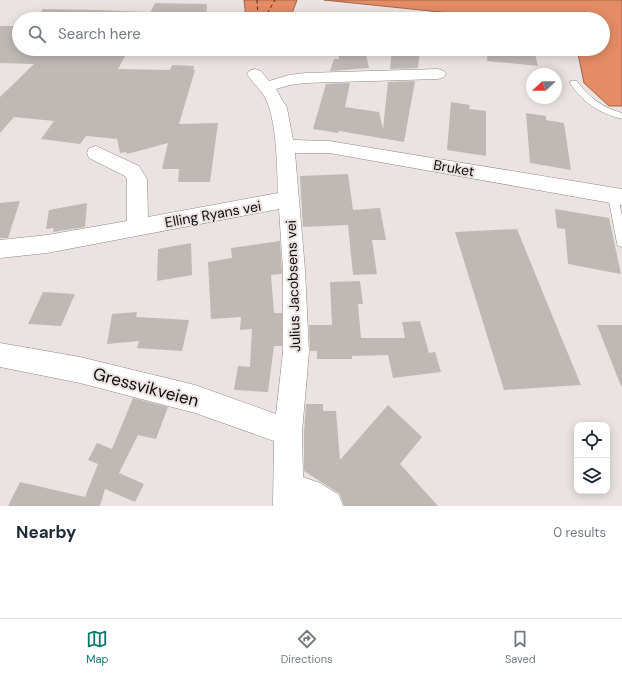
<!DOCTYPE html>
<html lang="en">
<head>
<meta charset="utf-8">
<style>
  body { margin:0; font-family:"DM Sans",sans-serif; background:#f6f6f7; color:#1f2937 }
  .controls { position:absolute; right:12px; bottom:12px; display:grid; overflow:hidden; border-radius:8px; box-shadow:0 2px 10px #0003 }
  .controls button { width:36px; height:36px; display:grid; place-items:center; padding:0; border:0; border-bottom:1px solid #e0e1e3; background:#fff; color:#1f2937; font:20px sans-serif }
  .compass { position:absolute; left:526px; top:68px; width:36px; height:36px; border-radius:50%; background:#fff; box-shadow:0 2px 10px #0003; rotate:248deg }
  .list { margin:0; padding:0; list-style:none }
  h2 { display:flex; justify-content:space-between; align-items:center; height:52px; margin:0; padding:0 16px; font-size:17px }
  h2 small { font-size:13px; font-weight:400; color:#747a83 }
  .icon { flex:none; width:22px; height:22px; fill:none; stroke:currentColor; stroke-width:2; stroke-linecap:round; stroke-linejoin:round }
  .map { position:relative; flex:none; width:622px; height:506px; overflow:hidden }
  .search { position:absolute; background:#fff; box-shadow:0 2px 10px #0003; left:12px; right:12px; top:12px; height:44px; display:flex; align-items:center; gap:10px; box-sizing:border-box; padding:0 14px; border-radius:22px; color:#747a83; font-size:15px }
  .sheet { height:112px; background:#fff }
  nav { display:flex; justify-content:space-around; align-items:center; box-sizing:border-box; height:56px; border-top:1px solid #e0e1e3; background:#fff; font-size:11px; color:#747a83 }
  nav a { display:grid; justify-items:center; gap:2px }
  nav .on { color:#0f766e }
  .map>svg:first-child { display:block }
</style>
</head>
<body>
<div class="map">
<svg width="622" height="506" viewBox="0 0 622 506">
  <rect width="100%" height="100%" fill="#eae3e1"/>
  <!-- water -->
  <g fill="#e38c65" stroke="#a3664a">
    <path d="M244 0H297L290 19H246Z"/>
    <path d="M324 0H622V106H609L584 83 577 49H603V19H508Z"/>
  </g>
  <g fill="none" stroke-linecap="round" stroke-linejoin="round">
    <!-- ferry -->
    <g stroke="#5b2407" stroke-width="1" stroke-dasharray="3.5 3" stroke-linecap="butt">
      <path d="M257 0 258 19"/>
      <path d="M264 19 275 0"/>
    </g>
  </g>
  <!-- building -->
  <g fill="#bfb9b6">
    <path d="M155 3 207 4 206 19H147Z"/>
    <path d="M43 9 97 10 148 12 145 19H35Z"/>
    <path d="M0 26H19V49H129L118 69 170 70 172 65 194 66 193 70H195L179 124 218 123 210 182H178L179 169H162L168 143 127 154 126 152 120 153 117 139 86 136 80 144 41 139 54 121 14 117 0 133V97L34 64 0 63Z"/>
    <path d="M338 49H365L369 68 330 71 334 59H339Z"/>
    <path d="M392 49H420L418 68 390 69Z"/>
    <path d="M488 49H534L538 66 487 61Z"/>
    <path d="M415 81 404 142 339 131 338 133 313 129 326 84 350 83 345 107 379 112 383 129 388 82Z"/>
    <path d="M451 102 470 105 469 109 486 111V156L447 150Z"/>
    <path d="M526 113 546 116V120L564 123 571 170 530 163Z"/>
    <path d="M348 174 353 210 380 208 386 240H372L377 274 353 275 348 225 303 227 300 176Z"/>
    <path d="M20 201 8 238H0V203Z"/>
    <path d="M87 203 85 227 53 232 54 228 46 229 49 210Z"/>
    <path d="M555 209 609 218 621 274 568 264 565 229 557 228Z"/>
    <path d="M517 229 552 315 581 385 504 390 455 232Z"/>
    <path d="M280 241 282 274 271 275 274 313H282V346H274L268 392 234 390 238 366 250 367 252 329 240 330 241 317 211 319 208 262 232 258 231 248Z"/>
    <path d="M191 243 192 275 157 281 158 249Z"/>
    <path d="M360 281 363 304H358L361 338H405L402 322 420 321 429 353 435 352 441 372 393 378 388 355 352 356V359H317V351H310L309 325H332L330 282Z"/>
    <path d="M43 292 75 294 61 326 28 324Z"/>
    <path d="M137 312 136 317 189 320 182 351 137 348 139 341 107 344 112 314Z"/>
    <path d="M597 325H622V386H621Z"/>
    <path d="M133 398 168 407 156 439 138 435 119 473 144 484 135 502 105 489 100 506H8L20 482 85 497 98 464 88 460 97 443 112 449Z"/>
    <path d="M306 404H323V411H336L340 460 388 405 422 437 400 464 438 506H344L340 494 304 471V432Z"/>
  </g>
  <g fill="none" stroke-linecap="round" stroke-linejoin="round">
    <defs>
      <g id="service">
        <path d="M571 81H577C588 97 603 108 622 113V119C599 113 583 103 570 83Z"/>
        <path d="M613 192 617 193 618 196 622 216V247L618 246 617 243 608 196 609 193Z"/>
      </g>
      <path id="minor" d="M255 69 261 71 269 81 289 75 305 73 438 69 444 71 446 74 444 77 438 79 305 83 290 85 276 89 287 108 293 140 329 141 622 189V205L329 153H295L305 270 309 352 302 432 303 477 320 483 339 495 343 506H273L274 441 195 413 80 383 0 367V343L80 357 195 385 276 414 283 352V270L279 209 47 253 0 258V240L47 235 127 221V179L125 176 89 158 87 153 89 148 96 146 139 166 147 179 148 217 278 193C277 169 277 116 264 96 259 88 252 82 247 74L249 71Z"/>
    </defs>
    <!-- service casing -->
    <use href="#service" stroke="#8f8986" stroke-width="1"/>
    <!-- minor casing -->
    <use href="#minor" stroke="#8f8986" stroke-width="1"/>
    <!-- service -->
    <use href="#service" fill="#fff" fill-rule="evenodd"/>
    <!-- minor -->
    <use href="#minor" fill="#fff" fill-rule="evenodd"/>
  </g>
  <g text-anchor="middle" stroke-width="4" stroke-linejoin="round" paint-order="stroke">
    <!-- street labels -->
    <g font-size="14" fill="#0e0c0b" stroke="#eae3e1">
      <text transform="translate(454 168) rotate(10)" y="5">Bruket</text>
      <text transform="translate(213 214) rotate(-10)" y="5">Elling Ryans vei</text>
      <text transform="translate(293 286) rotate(-92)" y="5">Julius Jacobsens vei</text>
    </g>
    <!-- near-street labels -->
    <g font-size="17" fill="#0e0c0b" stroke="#eae3e1">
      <text transform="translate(146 387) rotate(15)" y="6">Gressvikveien</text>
    </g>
  </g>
</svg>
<div class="controls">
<button><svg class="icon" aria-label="locate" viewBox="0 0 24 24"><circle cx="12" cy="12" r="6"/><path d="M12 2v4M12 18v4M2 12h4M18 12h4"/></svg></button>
<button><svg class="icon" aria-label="layers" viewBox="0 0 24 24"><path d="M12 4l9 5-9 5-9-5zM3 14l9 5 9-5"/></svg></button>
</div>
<svg class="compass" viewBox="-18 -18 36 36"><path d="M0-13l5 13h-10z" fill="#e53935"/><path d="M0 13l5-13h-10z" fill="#747a83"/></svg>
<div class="search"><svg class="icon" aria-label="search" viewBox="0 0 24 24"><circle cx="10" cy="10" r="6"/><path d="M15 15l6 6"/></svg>Search here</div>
</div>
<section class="sheet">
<h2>Nearby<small>0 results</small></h2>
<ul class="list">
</ul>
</section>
<nav>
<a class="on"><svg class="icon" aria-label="map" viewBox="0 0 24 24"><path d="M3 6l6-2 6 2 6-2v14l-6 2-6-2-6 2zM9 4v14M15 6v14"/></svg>Map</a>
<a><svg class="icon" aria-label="directions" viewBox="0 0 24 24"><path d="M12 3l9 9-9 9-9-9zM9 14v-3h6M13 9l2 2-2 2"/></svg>Directions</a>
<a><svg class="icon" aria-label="saved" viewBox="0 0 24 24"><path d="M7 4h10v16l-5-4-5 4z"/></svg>Saved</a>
</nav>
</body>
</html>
